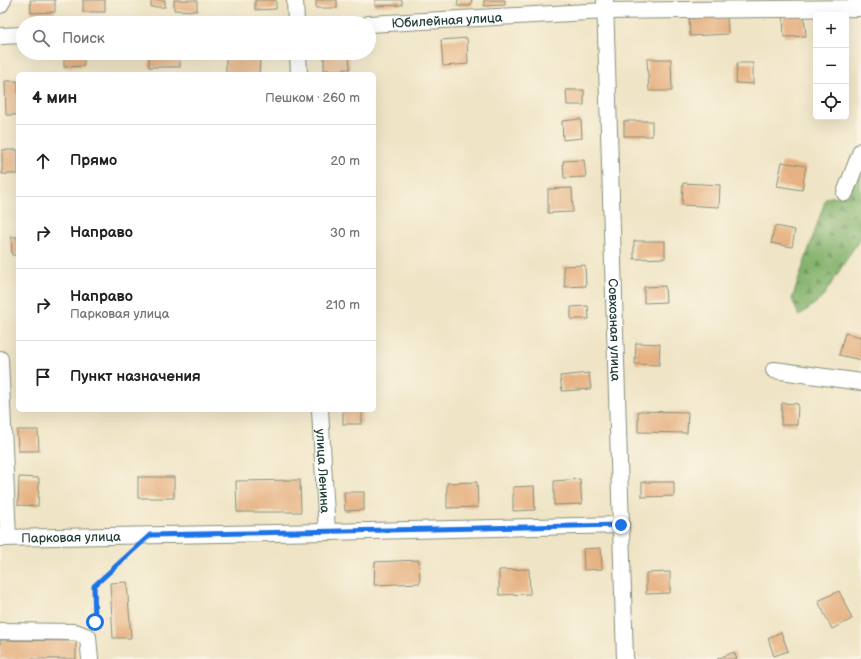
<!DOCTYPE html>
<html lang="ru">
<head>
<meta charset="utf-8">
<style>
  body { margin:0; font-family:"Balsamiq Sans",sans-serif; background:#f6f6f6; color:#202124 }
  .controls { position:absolute; right:12px; top:12px; display:grid; overflow:hidden; border-radius:6px; box-shadow:0 4px 16px #0002 }
  .controls button { width:36px; height:36px; display:grid; place-items:center; padding:0; border:0; border-bottom:1px solid #e0e0e0; background:#fff; color:#202124; font:20px sans-serif }
  .stop { position:absolute; width:12px; height:12px; margin:-9px; border:3px solid #1a73e8; border-radius:50%; background:#fff }
  .stop.end { background:#1a73e8; border-color:#fff; box-shadow:0 1px 4px #0008 }
  .list { margin:0; padding:0; list-style:none }
  h2 { display:flex; justify-content:space-between; align-items:center; height:52px; margin:0; padding:0 16px; font-size:17px }
  h2 small { font-size:13px; font-weight:400; color:#757577 }
  .list li { display:grid; grid-template-columns:26px 1fr auto; gap:12px; align-items:center; box-sizing:border-box; height:72px; padding:0 16px; border-top:1px solid #e0e0e0 }
  .list b { display:block; font-size:15px; white-space:nowrap }
  .list p { margin:0; font-size:13px; white-space:nowrap; color:#757577 }
  .list em { font-size:13px; font-style:normal; color:#757577 }
  .icon { flex:none; width:22px; height:22px; fill:none; stroke:currentColor; stroke-width:2; stroke-linecap:round; stroke-linejoin:round }
  .map { position:relative; flex:none; width:861px; height:659px; overflow:hidden }
  .search { position:absolute; background:#fff; box-shadow:0 4px 16px #0002; left:16px; top:16px; width:360px; height:44px; display:flex; align-items:center; gap:10px; box-sizing:border-box; padding:0 14px; border-radius:22px; color:#757577; font-size:15px }
  .panel { position:absolute; background:#fff; box-shadow:0 4px 16px #0002; left:16px; top:72px; width:360px; height:340px; border-radius:6px }
  .map>svg:first-child { display:block }
</style>
</head>
<body>
<div class="map">
<svg width="861" height="659" viewBox="0 0 861 659">
  <defs>
    <pattern id="forest-firs" width="22" height="20" patternUnits="userSpaceOnUse"><rect width="22" height="20" fill="#83b26c"/><path d="M5 1l3.5 6h-7zM16 11l3.5 6h-7z" fill="#6b925a"/></pattern>
  </defs>
  <rect width="100%" height="100%" fill="#fcf5e5"/>
  <filter id="ink" filterUnits="userSpaceOnUse"><feTurbulence type="fractalNoise" baseFrequency=".025" numOctaves="2"/><feDisplacementMap in="SourceGraphic" scale="8" xChannelSelector="R" yChannelSelector="G"/><feConvolveMatrix kernelMatrix="1 2 1 2 8 2 1 2 1" color-interpolation-filters="sRGB"/></filter>
  <filter id="wash" filterUnits="userSpaceOnUse"><feTurbulence type="fractalNoise" baseFrequency=".012" numOctaves="4" result="noise"/><feDisplacementMap in="SourceGraphic" scale="16" xChannelSelector="R" yChannelSelector="G"/><feGaussianBlur stdDeviation="0.9" result="paint"/><feColorMatrix in="noise" values="0 0 0 0 0 0 0 0 0 0 0 0 0 0 0 0 0 1.4 0 .05"/><feComposite in="paint" operator="in"/></filter>
  <g filter="url(#wash)">
    <rect width="100%" height="100%" fill="#efe4c5"/>
    <!-- forest -->
    <path fill="url(#forest-firs)" stroke="#517850" d="M861 159V237L822 298 799 316 792 299 826 198 849 194Z"/>
    <g id="blocks">
      <!-- building -->
      <g fill="#e6b283">
        <path d="M30 0H55V12L31 13Z"/>
        <rect x="83" y="0" width="22" height="12"/>
        <rect x="151" y="0" width="14" height="7"/>
        <path d="M174 0H197V11L174 10Z"/>
        <path d="M255 0H276V9L255 10Z"/>
        <rect x="316" y="0" width="21" height="8"/>
        <path d="M375 0H402V5L375 6Z"/>
        <path d="M458 0H472L471 6H457Z"/>
        <path d="M484 0H505V5L484 6Z"/>
        <path d="M804 15 806 36 784 37 783 16Z"/>
        <path d="M727 16 728 34 690 36 689 18Z"/>
        <path d="M467 38 468 64 443 66 441 40Z"/>
        <path d="M64 53H84V66L64 67Z"/>
        <rect x="149" y="53" width="31" height="14"/>
        <path d="M324 53H349L350 69 324 70Z"/>
        <path d="M226 58 260 59 259 74H226Z"/>
        <path d="M647 59H671L672 91H649Z"/>
        <path d="M737 63H753V84L736 83Z"/>
        <path d="M5 81H18V115H6Z"/>
        <path d="M566 90H584V105H567Z"/>
        <path d="M581 119 582 138 563 140 562 121Z"/>
        <rect x="624" y="121" width="28" height="15"/>
        <rect x="2" y="150" width="16" height="24"/>
        <path d="M584 160 586 177 564 178 563 161Z"/>
        <path d="M782 162 806 166 802 190 777 186Z"/>
        <path d="M683 183 720 185 719 207 682 205Z"/>
        <path d="M572 188 573 212 548 213V189Z"/>
        <path d="M775 226 795 230 792 247 771 243Z"/>
        <path d="M11 237H18V255H12Z"/>
        <path d="M634 241H665V258L634 259Z"/>
        <path d="M585 265 586 286 565 287 563 266Z"/>
        <path d="M665 286 666 302 644 303V287Z"/>
        <path d="M588 306 589 319H571V307Z"/>
        <path d="M845 333 861 337V360L839 355Z"/>
        <path d="M636 343 660 344 659 365 635 364Z"/>
        <path d="M589 373 591 389 562 391 560 376Z"/>
        <path d="M782 403 798 404 797 425H781Z"/>
        <rect x="343" y="410" width="19" height="14"/>
        <path d="M638 411 688 412 687 433 638 432Z"/>
        <path d="M17 430H38L39 451H18Z"/>
        <path d="M19 477 39 478 38 506 18 505Z"/>
        <rect x="138" y="477" width="36" height="21"/>
        <path d="M580 479 582 504 554 505V481Z"/>
        <path d="M300 480 301 512H237L236 481Z"/>
        <path d="M477 482 478 507 447 508V483Z"/>
        <path d="M642 482H674V496L642 497Z"/>
        <path d="M534 486 535 510 513 511V487Z"/>
        <path d="M344 492H364V510L345 511Z"/>
        <path d="M601 548 602 569 584 570 583 549Z"/>
        <path d="M419 560 420 583 374 585 375 562Z"/>
        <path d="M529 569 530 594 499 595V570Z"/>
        <path d="M670 572V593L646 594V573Z"/>
        <path d="M127 582 131 638H113L110 583Z"/>
        <path d="M839 591 852 619 832 629 818 601Z"/>
        <path d="M781 632 788 651 774 656 768 638Z"/>
        <path d="M0 640 76 641V659H0Z"/>
        <path d="M734 652 737 659H717Z"/>
      </g>
    </g>
  </g>
  <g filter="url(#ink)">
    <use href="#blocks" fill-opacity="0" stroke="#87907c" stroke-width="1"/>
    <g fill="none" stroke-linecap="round" stroke-linejoin="round">
      <defs>
        <g id="minor">
          <path d="M295 0 296 23"/>
          <path id="s1" d="M605 0 625 659"/>
          <path d="M0 5 3 0"/>
          <path id="s2" d="M369 24 606 11 861 8"/>
          <path d="M0 36 23 35"/>
          <path d="M298 53 299 74"/>
          <path d="M845 193 861 151"/>
          <path d="M0 359 8 538"/>
          <path d="M774 370 861 382"/>
          <path id="s3" d="M320 410 327 532"/>
          <path id="s4" d="M0 538 327 532 621 525"/>
          <path d="M0 631 75 632 88 637 90 659"/>
        </g>
      </defs>
      <!-- minor casing -->
      <use href="#minor" stroke="#87907c" stroke-width="18"/>
      <!-- path -->
      <g stroke="#87907c" stroke-width="2.5" stroke-dasharray="1 3" stroke-linecap="butt">
        <path d="M94 624 95 622 94 586 133 550"/>
        <path d="M860 659H861"/>
      </g>
      <!-- minor -->
      <use href="#minor" stroke="#fff" stroke-width="16"/>
    </g>
  </g>
  <g fill="none" stroke-linecap="round" stroke-linejoin="round" filter="url(#ink)">
    <!-- route -->
    <path stroke="#1a73e8" stroke-width="5" d="M95 622 94 586 150 535 621 525"/>
  </g>
  <g text-anchor="middle" stroke-width="3.5" stroke-linejoin="round" paint-order="stroke">
    <!-- street labels -->
    <g font-size="13" fill="#1f3d34" stroke="#fcf5e5">
      <text dy="5" stroke="none"><textPath href="#s2" startOffset="78">Юбилейная улица</textPath></text>
      <text dy="5" stroke="none"><textPath href="#s1" startOffset="330">Совхозная улица</textPath></text>
      <text dy="5" stroke="none"><textPath href="#s3" startOffset="61">улица Ленина</textPath></text>
      <text dy="5" stroke="none"><textPath href="#s4" startOffset="71">Парковая улица</textPath></text>
    </g>
  </g>
</svg>
<div class="controls">
<button>+</button>
<button>−</button>
<button><svg class="icon" aria-label="locate" viewBox="0 0 24 24"><circle cx="12" cy="12" r="6"/><path d="M12 2v4M12 18v4M2 12h4M18 12h4"/></svg></button>
</div>
<div class="stop" style="left:95px;top:622px"></div>
<div class="stop end" style="left:621px;top:525px"></div>
<div class="search"><svg class="icon" aria-label="search" viewBox="0 0 24 24"><circle cx="10" cy="10" r="6"/><path d="M15 15l6 6"/></svg>Поиск</div>
<section class="panel">
<h2>4 мин<small>Пешком · 260 m</small></h2>
<ul class="list">
<li><svg class="icon" aria-label="ahead" viewBox="0 0 24 24"><path d="M12 20V5M6 11l6-6 6 6"/></svg><div><b>Прямо</b></div><em>20 m</em></li>
<li><svg class="icon" aria-label="right" viewBox="0 0 24 24"><path d="M7 20v-9h11M14 6l5 5-5 5"/></svg><div><b>Направо</b></div><em>30 m</em></li>
<li><svg class="icon" aria-label="right" viewBox="0 0 24 24"><path d="M7 20v-9h11M14 6l5 5-5 5"/></svg><div><b>Направо</b><p>Парковая улица</p></div><em>210 m</em></li>
<li><svg class="icon" aria-label="arrive" viewBox="0 0 24 24"><path d="M6 21V4h12l-3 4 3 4H6"/></svg><div><b>Пункт назначения</b></div></li>
</ul>
</section>
</div>
</body>
</html>
